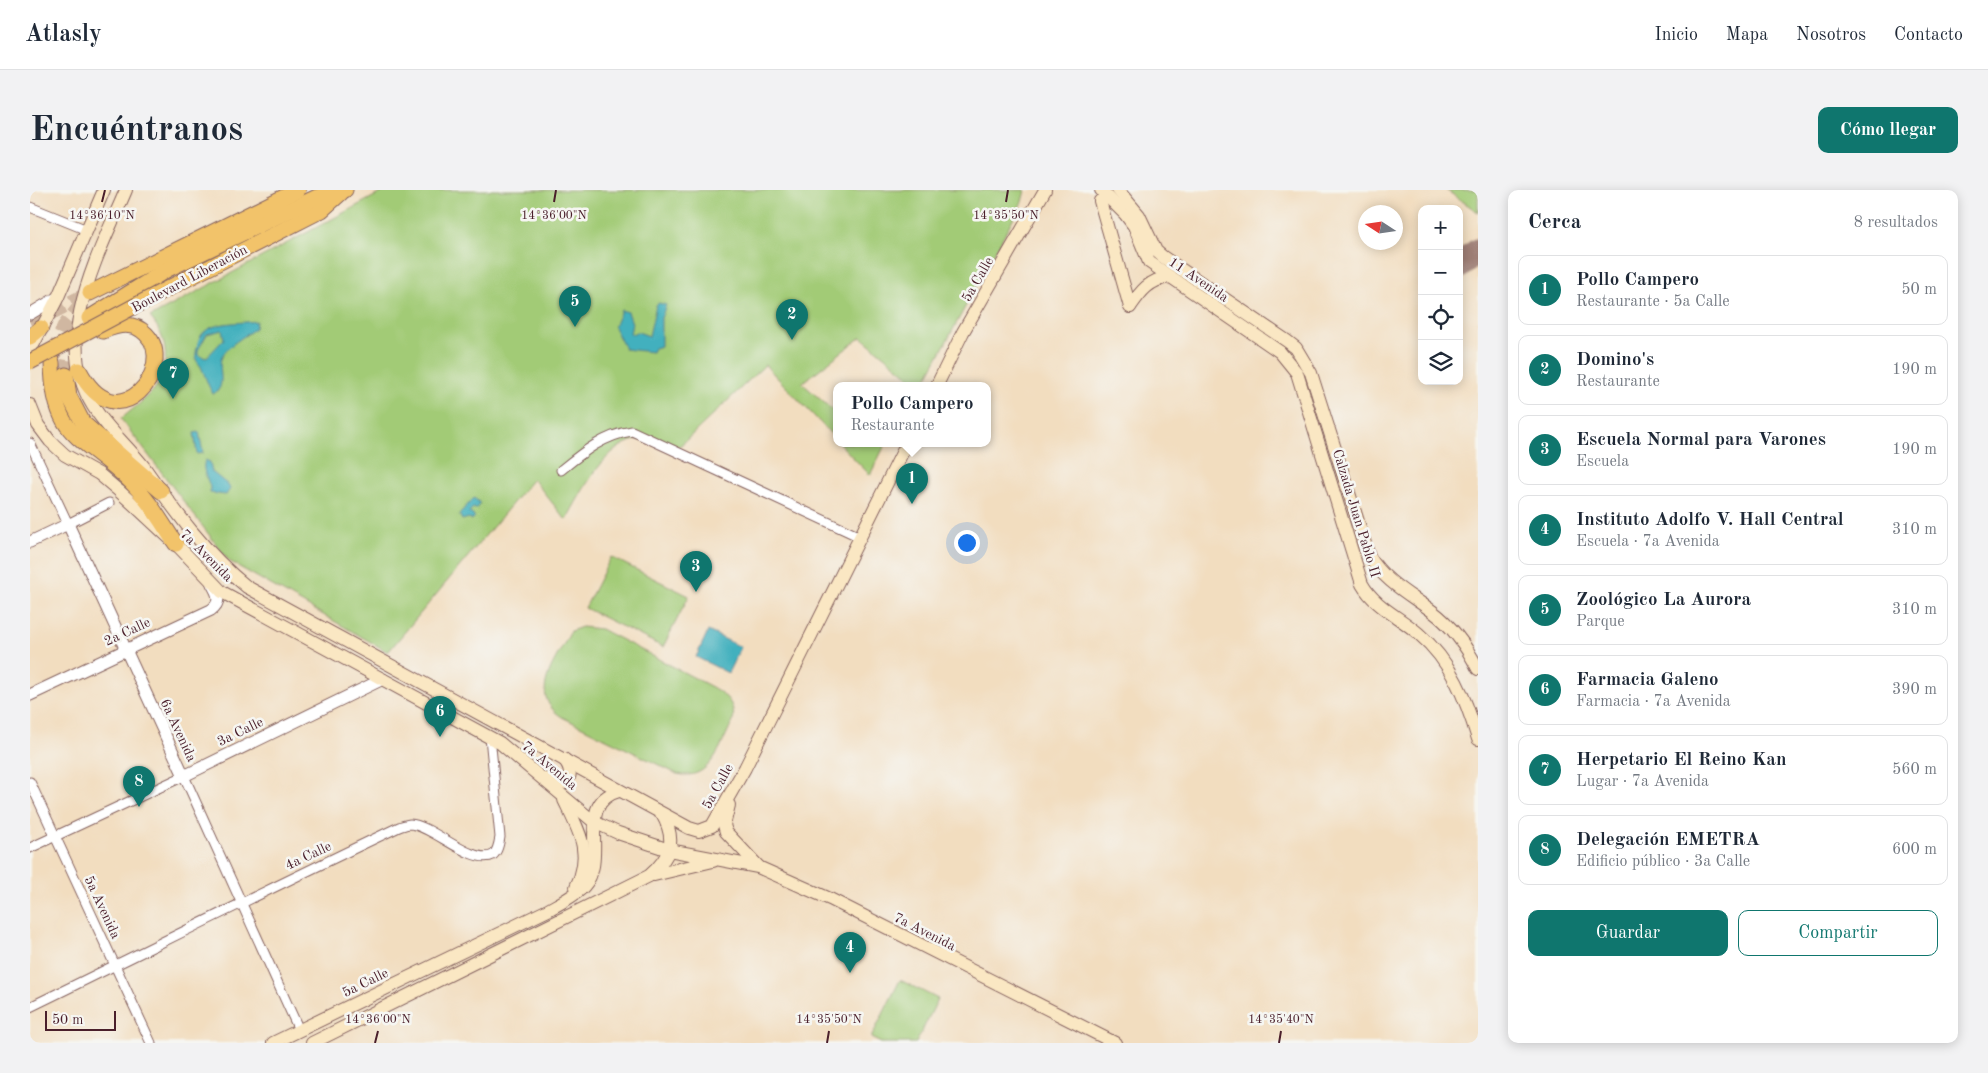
<!DOCTYPE html>
<html lang="es">
<head>
<meta charset="utf-8">
<style>
  body { margin:0; font-family:"Old Standard TT",serif; background:#f2f2f3; color:#1f2937 }
  .controls { position:absolute; right:15px; top:15px; display:grid; overflow:hidden; border-radius:10px; box-shadow:0 2px 12px #0003 }
  .controls button { width:45px; height:45px; display:grid; place-items:center; padding:0; border:0; border-bottom:1px solid #e0e1e3; background:#fff; color:#1f2937; font:25px sans-serif }
  .compass { position:absolute; left:1328px; top:15px; width:45px; height:45px; border-radius:50%; background:#fff; box-shadow:0 2px 12px #0003; rotate:282deg }
  .scale { position:absolute; left:15px; bottom:12px; width:71px; box-sizing:border-box; padding-left:5px; border:2px solid #4a1f2b; border-top:0; font-size:14px; line-height:18px; white-space:nowrap; color:#4a1f2b; -webkit-text-stroke:4px #f6f6f2; paint-order:stroke }
  .you { position:absolute; left:936px; top:352px; width:18px; height:18px; margin:-12px; border:4px solid #fff; border-radius:50%; background:#1a73e8; box-shadow:0 0 0 8px #1a73e833 }
  .badge { display:grid; place-items:center; width:32px; height:32px; border-radius:50%; background:#0f766e; color:#fff; font-size:16px; font-weight:700 }
  .pin { position:absolute; translate:-50% -41px; filter:drop-shadow(0 1px 2px #0008) }
  .pin::after { content:''; position:absolute; top:26px; width:18px; height:15px; background:inherit; clip-path:polygon(0 0,100% 0,50% 100%) }
  .popup { position:absolute; left:803px; top:192px; width:158px; height:65px; box-sizing:border-box; display:grid; place-content:center; border-radius:10px; background:#fff; filter:drop-shadow(0 1px 4px #0005); font-size:16px; white-space:nowrap; color:#747a83 }
  .popup b { font-size:19px; color:#1f2937 }
  .popup::after { content:''; position:absolute; left:50%; top:100%; margin-left:-10px; border:10px solid transparent; border-top-color:#fff }
  .list { margin:0; padding:0; list-style:none }
  h2 { display:flex; justify-content:space-between; align-items:center; height:65px; margin:0; padding:0 20px; font-size:21px }
  h2 small { font-size:16px; font-weight:400; color:#747a83 }
  .list li { display:grid; grid-template-columns:32px 1fr auto; gap:15px; align-items:center; box-sizing:border-box; height:70px; margin:0 10px 10px; padding:0 10px; border:1px solid #e0e1e3; border-radius:10px }
  .list b { display:block; font-size:19px; white-space:nowrap }
  .list p { margin:0; font-size:16px; white-space:nowrap; color:#747a83 }
  .list em { font-size:16px; font-style:normal; color:#747a83 }
  .actions { display:flex; gap:10px; padding:15px 20px }
  .actions a { flex:1; padding:11px 0; border:1px solid #0f766e; border-radius:10px; text-align:center; font-size:18px; color:#0f766e }
  .actions .main { background:#0f766e; color:#fff }
  .icon { flex:none; width:28px; height:28px; fill:none; stroke:currentColor; stroke-width:2; stroke-linecap:round; stroke-linejoin:round }
  .map { position:relative; flex:none; width:1448px; height:853px; overflow:hidden; border-radius:10px }
  header { display:flex; align-items:center; gap:30px; box-sizing:border-box; height:70px; padding:0 25px; background:#fff; border-bottom:1px solid #e0e1e3 }
  header strong { font-size:24px }
  nav { display:flex; gap:28px; margin-inline-start:auto; font-size:18px }
  .intro { display:flex; align-items:center; justify-content:space-between; box-sizing:border-box; height:120px; padding:0 30px }
  h1 { margin:0; font-size:35px }
  .button { padding:12px 22px; border-radius:10px; background:#0f766e; color:#fff; font-size:18px; font-weight:700 }
  main { display:flex; gap:30px; padding:0 30px }
  aside { flex:1; background:#fff; border-radius:10px; box-shadow:0 2px 12px #0003 }
  .map>svg:first-child { display:block }
</style>
</head>
<body>
<header>
<strong>Atlasly</strong>
<nav><a>Inicio</a><a>Mapa</a><a>Nosotros</a><a>Contacto</a></nav>
</header>
<div class="intro"><h1>Encuéntranos</h1><a class="button">Cómo llegar</a></div>
<main>
<div class="map">
<svg width="1448" height="853" viewBox="0 0 1448 853">
  <rect width="100%" height="100%" fill="#f6f6f2"/>
  <filter id="ink" filterUnits="userSpaceOnUse"><feTurbulence type="fractalNoise" baseFrequency=".02" numOctaves="2"/><feDisplacementMap in="SourceGraphic" scale="10" xChannelSelector="R" yChannelSelector="G"/><feConvolveMatrix kernelMatrix="1 2 1 2 8 2 1 2 1" color-interpolation-filters="sRGB"/></filter>
  <filter id="wash" filterUnits="userSpaceOnUse"><feTurbulence type="fractalNoise" baseFrequency=".0096" numOctaves="4" result="noise"/><feDisplacementMap in="SourceGraphic" scale="20" xChannelSelector="R" yChannelSelector="G"/><feGaussianBlur stdDeviation="1.12" result="paint"/><feColorMatrix in="noise" values="0 0 0 0 0 0 0 0 0 0 0 0 0 0 0 0 0 1.4 0 .05"/><feComposite in="paint" operator="in"/></filter>
  <g filter="url(#wash)">
    <rect width="100%" height="100%" fill="#f2ddbf"/>
    <!-- green -->
    <g fill="#a2cb76" stroke="#767550">
      <path d="M356 0H995L992 12 893 195H889L831 147 772 193 807 224V250L735 175 648 258C638 256 625 250 614 249 576 249 552 303 536 330L503 289 358 462 199 371 91 229C100 221 111 213 120 204 142 182 139 148 120 127Z"/>
      <path d="M1416 0H1448V22Z"/>
      <path d="M809 253H856L840 285Z"/>
      <path d="M581 367 659 406 633 457 555 418Z"/>
      <path d="M552 437 571 439 682 497C696 505 706 514 703 531 690 555 681 592 647 584L532 527C496 504 527 469 541 441Z"/>
      <path d="M870 790 908 809 886 853H851L841 848Z"/>
    </g>
    <!-- water -->
    <g fill="#42b0be" stroke="#466874" fill-rule="evenodd">
      <path d="M629 113 636 115 631 128V156L624 158 622 162 595 159 584 137 591 120 598 122 602 133 600 144 608 142 619 146 626 115Z"/>
      <path d="M226 131 225 138C215 147 195 156 191 169 188 182 197 197 183 204 178 196 176 188 172 179 171 175 167 173 166 169 165 163 167 159 168 153 173 130 206 134 226 131ZM192 140 194 149 176 168 168 165V160L177 144Z"/>
      <path d="M169 242 173 263 167 264 164 243Z"/>
      <path d="M175 270 180 272 182 282 198 295 200 299 196 305 180 303C182 292 170 283 175 270Z"/>
      <path d="M444 308 450 313 446 319 443 318 439 322 445 327 442 330 439 328 432 330 429 324Z"/>
      <path d="M678 441 711 457 698 483 666 467Z"/>
    </g>
    <g fill="none" stroke-linecap="round" stroke-linejoin="round">
      <!-- taxiway -->
      <path stroke="#9e7e75" stroke-width="26" d="M1429 76 1448 61"/>
    </g>
  </g>
  <g filter="url(#ink)">
    <g fill="none" stroke-linecap="round" stroke-linejoin="round">
      <!-- trunk-tunnel -->
      <g stroke="#d0b7a1" stroke-width="15" stroke-dasharray="15 8" stroke-linecap="butt">
        <path d="M0 133 56 105"/>
        <path d="M23 166 34 137 56 109"/>
        <path d="M36 185 40 161 48 141"/>
      </g>
      <defs>
        <g id="minor">
          <path d="M0 17 57 40"/>
          <path d="M0 253 38 334 79 313"/>
          <path d="M531 280C553 262 574 245 602 241L830 347"/>
          <path d="M0 592 121 853"/>
          <path d="M0 658 154 586 269 840"/>
          <path d="M0 817C123 757 245 696 369 637 372 636 377 634 380 634 402 635 443 676 463 665 468 661 469 653 470 647L460 547"/>
        </g>
        <g id="tertiary">
          <path d="M0 124 28 107"/>
          <path d="M0 352 38 334 154 586 353 489"/>
          <path d="M0 505 181 420C192 412 188 404 182 394"/>
        </g>
        <g id="secondary">
          <path d="M96 0C69 64 21 149 63 216 77 239 98 256 114 277 145 321 175 363 217 397L659 638 669 641 682 636 715 578 877 253"/>
          <path d="M1071 0 1095 24 1104 36 1119 72 1250 162 1267 183 1332 394C1345 417 1370 427 1389 444 1422 472 1436 510 1448 549"/>
          <path d="M1088 0 1109 25 1126 61 1133 67 1257 151 1266 158 1281 183 1339 366C1354 391 1379 404 1402 421 1422 436 1437 457 1448 479"/>
          <path d="M1070 11 1100 117"/>
          <path d="M1100 117C1111 101 1119 90 1139 87"/>
          <path d="M0 161 28 107 74 0"/>
          <path d="M907 195 933 142 1015 0"/>
          <path d="M0 215 8 235 20 251 35 265 69 284 89 301 146 354 192 402 470 553 564 632 588 643 639 660 728 677 800 709 1085 853"/>
          <path d="M516 589 535 593C543 585 540 577 534 569"/>
          <path d="M534 610C549 641 563 663 546 697"/>
          <path d="M699 615 694 635 696 642 728 676"/>
          <path d="M624 685 683 671"/>
          <path d="M243 853 518 720C530 713 545 706 554 696 579 668 544 613 589 601"/>
          <path d="M282 853 619 686C641 667 647 650 632 624"/>
        </g>
        <g id="trunk">
          <path d="M131 102 292 20 311 3"/>
          <path d="M60 103 268 0"/>
          <path d="M59 128 138 79 287 7 315 0"/>
          <path d="M0 147 11 138"/>
          <path d="M22 172C23 251 53 244 101 292 119 310 132 333 146 354"/>
          <path d="M49 180C88 255 148 176 116 144 103 131 88 135 73 141"/>
          <path d="M36 185 39 206 53 233 131 301"/>
        </g>
      </defs>
      <!-- minor casing -->
      <use href="#minor" stroke="#85625f" stroke-width="11"/>
      <!-- tertiary casing -->
      <use href="#tertiary" stroke="#85625f" stroke-width="13"/>
      <!-- secondary casing -->
      <use href="#secondary" stroke="#85625f" stroke-width="14"/>
      <!-- trunk casing -->
      <use href="#trunk" stroke="#85625f" stroke-width="17"/>
      <!-- minor -->
      <use href="#minor" stroke="#fff" stroke-width="9"/>
      <!-- tertiary -->
      <use href="#tertiary" stroke="#fff" stroke-width="11"/>
      <!-- secondary -->
      <use href="#secondary" stroke="#fae7c3" stroke-width="12"/>
      <!-- trunk -->
      <use href="#trunk" stroke="#f2c36a" stroke-width="15"/>
      <defs>
        <path id="trunk-bridge" d="M0 172 131 102"/>
      </defs>
      <!-- trunk-bridge casing -->
      <use href="#trunk-bridge" stroke="#85625f" stroke-width="17" stroke-linecap="butt"/>
      <!-- trunk-bridge -->
      <use href="#trunk-bridge" stroke="#f2c36a" stroke-width="15"/>
    </g>
  </g>
  <!-- ticks -->
  <path fill="none" stroke="#4a1f2b" stroke-width="2" d="M72 12 75 0M524 12 526 0M976 12 978 0M345 853 348 841M797 853 799 841M1249 853 1251 841"/>
  <g text-anchor="middle" stroke-width="5" stroke-linejoin="round" paint-order="stroke">
    <!-- street labels -->
    <g font-size="14" fill="#4a1f2b" stroke="#f6f6f2">
      <text transform="translate(159 88) rotate(-28)" y="5">Boulevard Liberación</text>
      <text transform="translate(947 89) rotate(-60)" y="5">5a Calle</text>
      <text transform="translate(1169 89) rotate(34)" y="5">11 Avenida</text>
      <text transform="translate(1327 323) rotate(73)" y="5">Calzada Juan Pablo II</text>
      <text transform="translate(177 365) rotate(45)" y="5">7a Avenida</text>
      <text transform="translate(97 441) rotate(-25)" y="5">2a Calle</text>
      <text transform="translate(149 540) rotate(65)" y="5">6a Avenida</text>
      <text transform="translate(210 541) rotate(-26)" y="5">3a Calle</text>
      <text transform="translate(520 575) rotate(40)" y="5">7a Avenida</text>
      <text transform="translate(687 596) rotate(-61)" y="5">5a Calle</text>
      <text transform="translate(278 665) rotate(-25)" y="5">4a Calle</text>
      <text transform="translate(73 717) rotate(65)" y="5">5a Avenida</text>
      <text transform="translate(895 741) rotate(27)" y="5">7a Avenida</text>
      <text transform="translate(335 792) rotate(-26)" y="5">5a Calle</text>
    </g>
  </g>
  <g font-size="12" text-anchor="middle" fill="#4a1f2b" stroke="#f6f6f2" stroke-width="5" stroke-linejoin="round" paint-order="stroke">
    <text x="72" y="29">14°36'10"N</text>
    <text x="524" y="29">14°36'00"N</text>
    <text x="976" y="29">14°35'50"N</text>
    <text x="348" y="833">14°36'00"N</text>
    <text x="799" y="833">14°35'50"N</text>
    <text x="1251" y="833">14°35'40"N</text>
  </g>
</svg>
<div class="controls">
<button>+</button>
<button>−</button>
<button><svg class="icon" aria-label="locate" viewBox="0 0 24 24"><circle cx="12" cy="12" r="6"/><path d="M12 2v4M12 18v4M2 12h4M18 12h4"/></svg></button>
<button><svg class="icon" aria-label="layers" viewBox="0 0 24 24"><path d="M12 4l9 5-9 5-9-5zM3 14l9 5 9-5"/></svg></button>
</div>
<svg class="compass" viewBox="-18 -18 36 36"><path d="M0-13l5 13h-10z" fill="#e53935"/><path d="M0 13l5-13h-10z" fill="#747a83"/></svg>
<div class="scale">50 m</div>
<div class="you"></div>
<div class="pin badge" style="left:882px;top:314px">1</div>
<div class="popup"><b>Pollo Campero</b>Restaurante</div>
<div class="pin badge" style="left:762px;top:150px">2</div>
<div class="pin badge" style="left:666px;top:402px">3</div>
<div class="pin badge" style="left:820px;top:783px">4</div>
<div class="pin badge" style="left:545px;top:137px">5</div>
<div class="pin badge" style="left:410px;top:547px">6</div>
<div class="pin badge" style="left:143px;top:209px">7</div>
<div class="pin badge" style="left:109px;top:617px">8</div>
</div>
<aside>
<h2>Cerca<small>8 resultados</small></h2>
<ul class="list">
<li><span class="badge">1</span><div><b>Pollo Campero</b><p>Restaurante · 5a Calle</p></div><em>50 m</em></li>
<li><span class="badge">2</span><div><b>Domino's</b><p>Restaurante</p></div><em>190 m</em></li>
<li><span class="badge">3</span><div><b>Escuela Normal para Varones</b><p>Escuela</p></div><em>190 m</em></li>
<li><span class="badge">4</span><div><b>Instituto Adolfo V. Hall Central</b><p>Escuela · 7a Avenida</p></div><em>310 m</em></li>
<li><span class="badge">5</span><div><b>Zoológico La Aurora</b><p>Parque</p></div><em>310 m</em></li>
<li><span class="badge">6</span><div><b>Farmacia Galeno</b><p>Farmacia · 7a Avenida</p></div><em>390 m</em></li>
<li><span class="badge">7</span><div><b>Herpetario El Reino Kan</b><p>Lugar · 7a Avenida</p></div><em>560 m</em></li>
<li><span class="badge">8</span><div><b>Delegación EMETRA</b><p>Edificio público · 3a Calle</p></div><em>600 m</em></li>
</ul>
<div class="actions"><a class="main">Guardar</a><a>Compartir</a></div>
</aside>
</main>
</body>
</html>
